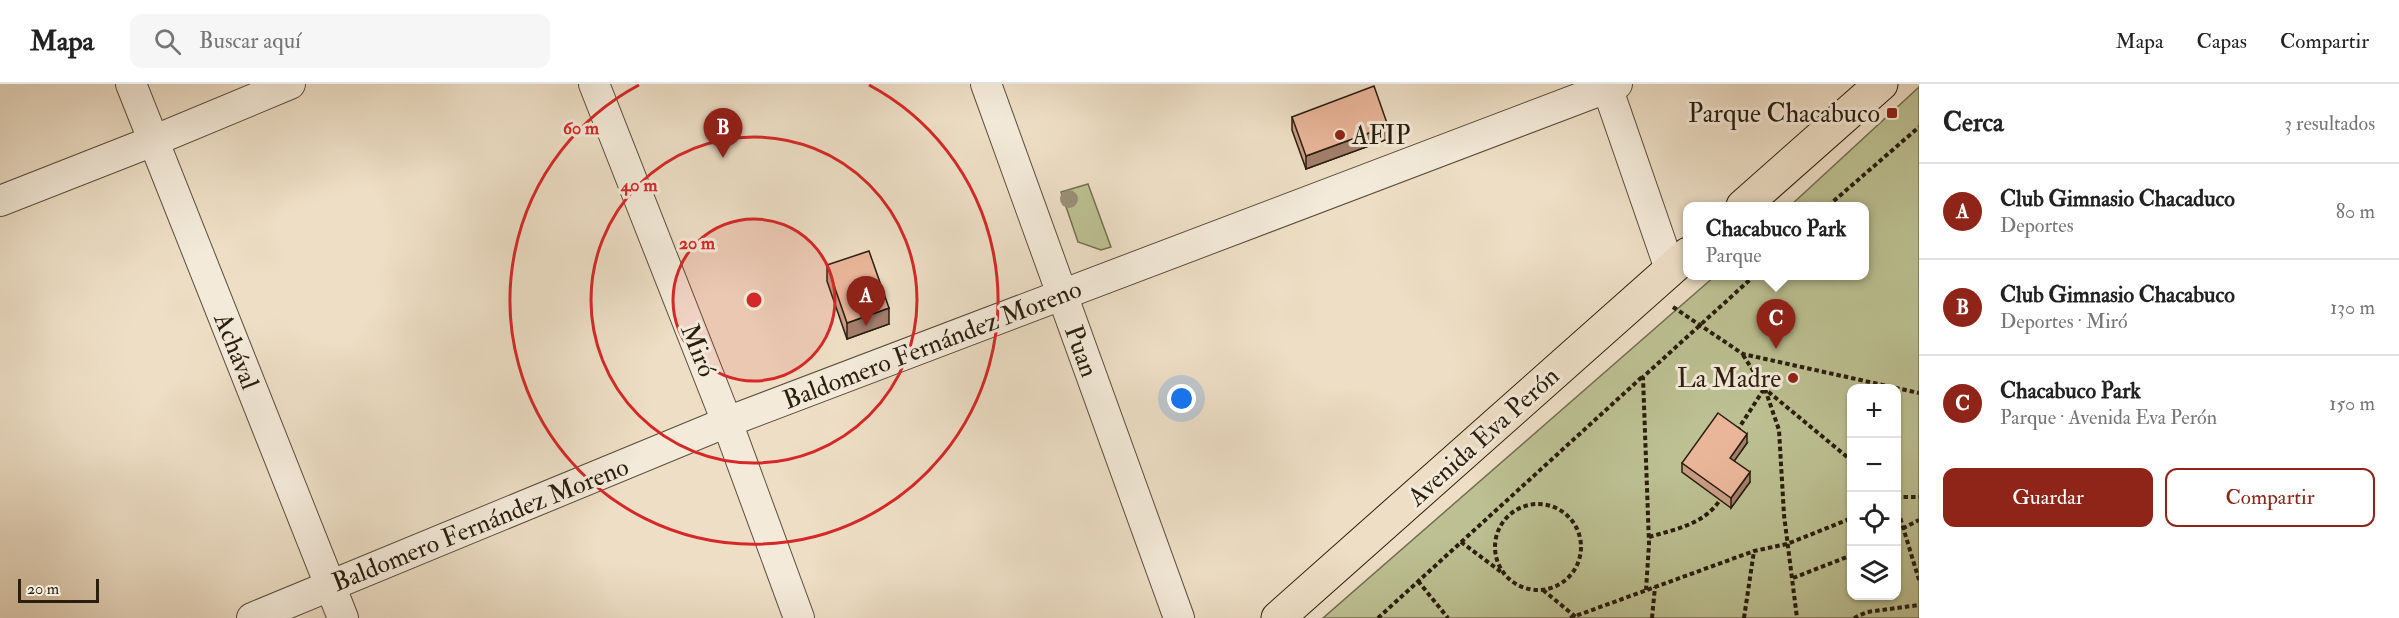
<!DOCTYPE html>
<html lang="es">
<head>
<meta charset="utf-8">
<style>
  body { margin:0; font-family:"IM FELL Double Pica",serif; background:#f6f6f6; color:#222 }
  .controls { position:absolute; right:18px; bottom:18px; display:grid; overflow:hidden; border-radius:12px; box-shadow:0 2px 4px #0004 }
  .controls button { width:54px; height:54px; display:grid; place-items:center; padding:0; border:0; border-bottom:2px solid #e0e0e0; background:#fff; color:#222; font:30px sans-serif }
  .scale { position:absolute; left:18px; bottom:15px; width:81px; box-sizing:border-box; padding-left:6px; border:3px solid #2a1e0e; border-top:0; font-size:16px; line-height:21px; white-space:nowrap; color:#2a1e0e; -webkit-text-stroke:4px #f3ead9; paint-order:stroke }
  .you { position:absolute; left:1182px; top:315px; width:21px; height:21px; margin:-15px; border:4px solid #fff; border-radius:50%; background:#1a73e8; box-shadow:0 0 0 9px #1a73e833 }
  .badge { display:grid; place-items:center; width:39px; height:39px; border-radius:50%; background:#8f2418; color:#fff; font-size:20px; font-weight:700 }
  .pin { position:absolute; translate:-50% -50px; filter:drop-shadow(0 2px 3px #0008) }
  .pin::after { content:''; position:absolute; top:32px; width:21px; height:18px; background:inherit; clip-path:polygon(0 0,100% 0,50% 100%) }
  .popup { position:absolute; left:1683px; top:118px; width:186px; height:78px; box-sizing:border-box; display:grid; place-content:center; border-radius:12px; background:#fff; filter:drop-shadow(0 2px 4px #0005); font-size:20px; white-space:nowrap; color:#767676 }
  .popup b { font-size:22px; color:#222 }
  .popup::after { content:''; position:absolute; left:50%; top:100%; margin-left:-12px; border:12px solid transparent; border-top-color:#fff }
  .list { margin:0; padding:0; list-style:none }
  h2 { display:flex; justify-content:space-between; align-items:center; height:78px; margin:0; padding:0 24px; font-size:26px }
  h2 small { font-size:20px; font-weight:400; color:#767676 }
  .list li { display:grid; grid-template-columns:39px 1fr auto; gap:18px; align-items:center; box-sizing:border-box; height:96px; padding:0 24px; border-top:2px solid #e0e0e0 }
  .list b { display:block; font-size:22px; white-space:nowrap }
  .list p { margin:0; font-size:20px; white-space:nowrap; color:#767676 }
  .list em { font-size:20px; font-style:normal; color:#767676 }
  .actions { display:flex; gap:12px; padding:18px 24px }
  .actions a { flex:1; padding:14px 0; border:2px solid #8f2418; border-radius:12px; text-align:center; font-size:21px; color:#8f2418 }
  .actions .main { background:#8f2418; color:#fff }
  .icon { flex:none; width:33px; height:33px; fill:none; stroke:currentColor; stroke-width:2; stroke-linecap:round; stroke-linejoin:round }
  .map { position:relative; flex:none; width:1919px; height:534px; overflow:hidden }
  header { display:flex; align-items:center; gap:36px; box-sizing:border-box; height:84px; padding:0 30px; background:#fff; border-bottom:2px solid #e0e0e0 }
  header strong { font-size:28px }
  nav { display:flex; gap:33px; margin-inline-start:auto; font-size:21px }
  .search { width:420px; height:54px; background:#f6f6f6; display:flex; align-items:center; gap:15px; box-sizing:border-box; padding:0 21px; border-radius:12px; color:#767676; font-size:22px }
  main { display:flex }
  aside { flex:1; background:#fff }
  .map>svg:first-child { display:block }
</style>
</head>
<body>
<header>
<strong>Mapa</strong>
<div class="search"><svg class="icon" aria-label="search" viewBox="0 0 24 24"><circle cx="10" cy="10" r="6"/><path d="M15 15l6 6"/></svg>Buscar aquí</div>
<nav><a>Mapa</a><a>Capas</a><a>Compartir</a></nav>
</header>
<main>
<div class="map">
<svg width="1919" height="534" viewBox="0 0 1919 534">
  <rect width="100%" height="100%" fill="#eddec5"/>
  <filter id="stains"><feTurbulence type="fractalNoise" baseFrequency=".00333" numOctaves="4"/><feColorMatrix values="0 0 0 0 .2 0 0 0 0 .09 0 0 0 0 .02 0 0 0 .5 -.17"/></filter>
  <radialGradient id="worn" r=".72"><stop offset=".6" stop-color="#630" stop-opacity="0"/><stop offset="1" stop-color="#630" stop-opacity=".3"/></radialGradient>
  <!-- green -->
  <g fill="#bcc092" stroke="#736f50" stroke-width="1.5" fill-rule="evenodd">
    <path d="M1919 3V534H1323L1715 192H1864V122H1790ZM1852 304H1896V512H1852Z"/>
    <path d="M1088 100 1111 163 1101 166 1078 158 1061 108Z"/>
  </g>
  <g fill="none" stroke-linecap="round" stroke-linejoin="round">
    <defs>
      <g id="minor">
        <path d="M131 0 343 534"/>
        <path d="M594 0 727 338 799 534"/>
        <path d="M986 0 1179 534"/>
        <path d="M1606 0 1670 185"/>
        <path d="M0 117 153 57 290 0"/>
        <path d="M252 534 727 338 1617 0"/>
      </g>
      <g id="major">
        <path d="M1743 122 1881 0"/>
        <path d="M1278 534 1688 170"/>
      </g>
    </defs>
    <!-- minor casing -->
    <use href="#minor" stroke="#5b4e3c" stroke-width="32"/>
    <!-- major casing -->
    <use href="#major" stroke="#2a1e0e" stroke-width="35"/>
    <!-- path -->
    <g stroke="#2a1e0e" stroke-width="4" stroke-dasharray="4.5 3" stroke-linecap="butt">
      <path d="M1828 122 1919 43"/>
      <path d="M1673 223 1743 270 1919 309"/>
      <path d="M1743 271 1765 305 1852 377"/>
      <path d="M1765 305 1779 346 1784 431 1797 534"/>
      <path d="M1737 347 1764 305"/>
      <path d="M1896 413H1919"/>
      <path d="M1896 420 1919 496"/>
      <circle cx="1538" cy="463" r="43"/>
      <path d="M1896 448 1919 436"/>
      <path d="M1649 453C1676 445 1703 441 1720 416"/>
      <path d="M1461 458 1504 490"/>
      <path d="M1793 494 1852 471"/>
      <path d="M1418 497 1448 534"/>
      <path d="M1543 506 1577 534"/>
      <path d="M1646 506 1649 460 1643 293 1754 192"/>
      <path d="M1378 534 1642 293"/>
      <path d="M1570 534 1754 467 1787 460 1852 434"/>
      <path d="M1652 534 1655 503"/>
      <path d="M1744 534 1754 467"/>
      <path d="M1854 534 1867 528 1919 521"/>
    </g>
    <!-- minor -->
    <use href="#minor" stroke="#f3ead9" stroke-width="30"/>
    <!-- major -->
    <use href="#major" stroke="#eddec5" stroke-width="33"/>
  </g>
  <!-- trees -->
  <circle fill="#9a8f76" cx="1069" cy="115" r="9"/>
  <!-- wall -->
  <g fill="#c89d84" stroke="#2a1e0e" stroke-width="1.5">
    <path d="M1292 33 1388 55 1306 85 1292 46Z"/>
    <path d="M827 181 889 240 847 255 827 197Z"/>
    <path d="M1747 359 1734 377 1750 398 1731 424 1682 388V379Z"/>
  </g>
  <!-- shaded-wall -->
  <g fill="#a37f6c" stroke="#2a1e0e" stroke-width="1.5">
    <path d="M1388 42V55L1306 85V72Z"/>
    <path d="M889 224V240L847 255V239Z"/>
    <path d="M1747 350V359L1730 383V374Z"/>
    <path d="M1750 388V398L1731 424V414Z"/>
  </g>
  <!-- building -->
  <g fill="#e9b69a" stroke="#2a1e0e" stroke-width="1.5">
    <path d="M1374 2 1388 42 1306 72 1292 33Z"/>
    <path d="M869 167 889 224 847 239 827 181Z"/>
    <path d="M1718 329 1747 350 1730 374 1750 388 1731 414 1682 379Z"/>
  </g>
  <!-- distance rings -->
  <circle cx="754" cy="216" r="81" fill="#d62828" fill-opacity=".12"/>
  <g fill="none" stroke="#d62828" stroke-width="3">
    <circle cx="754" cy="216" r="81"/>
    <circle cx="754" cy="216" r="163"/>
    <path d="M869 1A244 244 0 1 1 639 1"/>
  </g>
  <!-- markers -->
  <g fill="#8f2418" stroke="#f3ead9" stroke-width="2">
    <rect x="1886" y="23" width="12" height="12" rx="3"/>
    <circle cx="1340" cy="51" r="6"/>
    <circle cx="1793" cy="294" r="6"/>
  </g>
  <g text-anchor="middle" stroke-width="6" stroke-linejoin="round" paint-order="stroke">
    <!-- poi labels -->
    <g font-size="26" fill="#2a1e0e" stroke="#f3ead9" text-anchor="end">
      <text x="1880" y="38">Parque Chacabuco</text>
      <text x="1352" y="60" text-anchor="start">AFIP</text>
      <text x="1781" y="303">La Madre</text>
    </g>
    <!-- street labels -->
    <g font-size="26" fill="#2a1e0e" stroke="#f3ead9">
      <text transform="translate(932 260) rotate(-21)" y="9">Baldomero Fernández Moreno</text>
      <text transform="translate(699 266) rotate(68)" y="9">Miró</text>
      <text transform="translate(237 267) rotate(68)" y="9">Achával</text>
      <text transform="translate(1082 267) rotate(70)" y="9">Puan</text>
      <text transform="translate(1483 352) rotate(-42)" y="9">Avenida Eva Perón</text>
      <text transform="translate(480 440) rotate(-22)" y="9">Baldomero Fernández Moreno</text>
    </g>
  </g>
  <circle cx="754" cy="216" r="9" fill="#d62828" stroke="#f3ead9" stroke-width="3"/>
  <g font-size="18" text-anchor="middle" font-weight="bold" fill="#d62828" stroke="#f3ead9" stroke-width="6" stroke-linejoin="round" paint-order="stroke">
    <text x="581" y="50">60 m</text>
    <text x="639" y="107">40 m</text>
    <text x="697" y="165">20 m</text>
  </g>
  <rect width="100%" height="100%" filter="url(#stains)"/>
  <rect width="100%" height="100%" fill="url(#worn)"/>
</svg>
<div class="controls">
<button>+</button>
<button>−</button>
<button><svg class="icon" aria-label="locate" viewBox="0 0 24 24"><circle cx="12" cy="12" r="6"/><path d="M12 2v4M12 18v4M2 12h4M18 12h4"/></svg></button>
<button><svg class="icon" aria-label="layers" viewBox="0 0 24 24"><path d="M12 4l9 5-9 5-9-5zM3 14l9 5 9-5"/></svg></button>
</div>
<div class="scale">20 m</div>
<div class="you"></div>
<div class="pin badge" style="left:866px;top:242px">A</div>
<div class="pin badge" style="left:723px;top:74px">B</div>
<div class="pin badge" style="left:1776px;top:265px">C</div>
<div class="popup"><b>Chacabuco Park</b>Parque</div>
</div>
<aside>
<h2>Cerca<small>3 resultados</small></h2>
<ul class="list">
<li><span class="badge">A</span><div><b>Club Gimnasio Chacaduco</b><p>Deportes</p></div><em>80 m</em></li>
<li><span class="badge">B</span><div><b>Club Gimnasio Chacabuco</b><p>Deportes · Miró</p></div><em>130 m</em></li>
<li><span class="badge">C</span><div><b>Chacabuco Park</b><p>Parque · Avenida Eva Perón</p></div><em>150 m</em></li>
</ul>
<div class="actions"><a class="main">Guardar</a><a>Compartir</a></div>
</aside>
</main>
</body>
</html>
